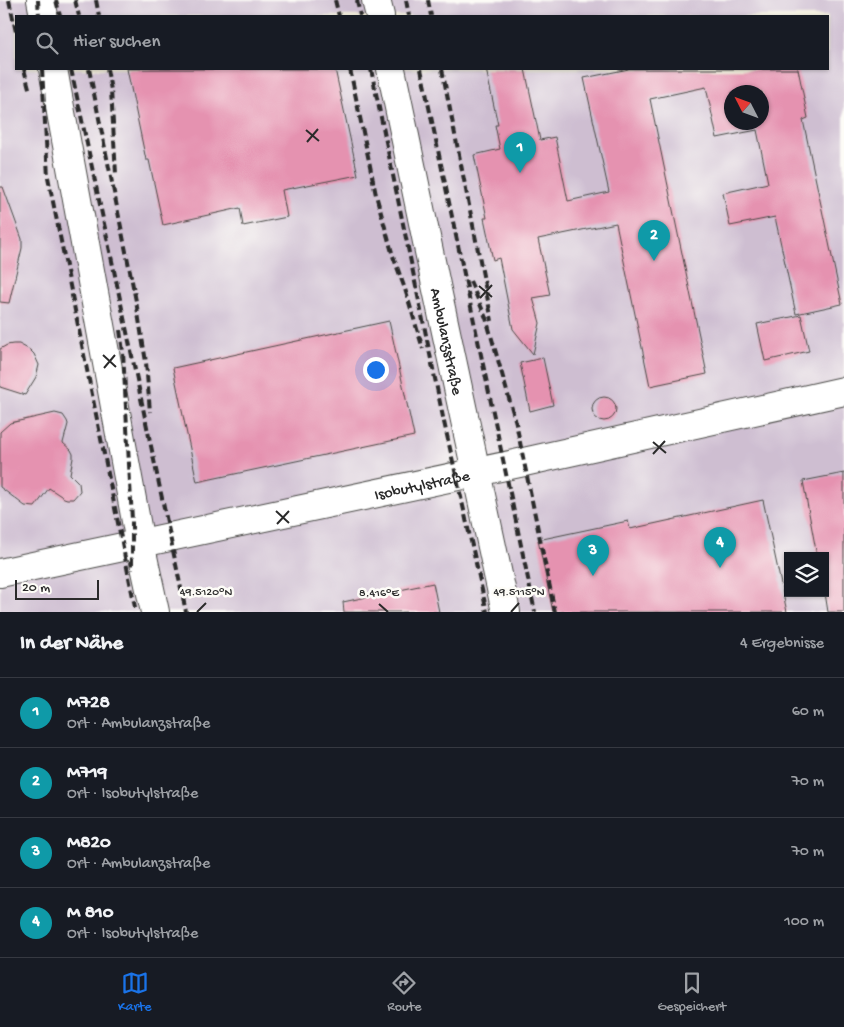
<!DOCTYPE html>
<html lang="de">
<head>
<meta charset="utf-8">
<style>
  body { margin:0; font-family:"Gochi Hand",sans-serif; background:#20242c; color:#f1f3f6 }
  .controls { position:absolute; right:15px; bottom:15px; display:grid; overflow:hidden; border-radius:0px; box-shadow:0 1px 4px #0004 }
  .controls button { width:45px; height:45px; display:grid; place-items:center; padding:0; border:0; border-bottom:1px solid #363941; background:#171b24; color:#f1f3f6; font:25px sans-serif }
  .compass { position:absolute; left:724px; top:85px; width:45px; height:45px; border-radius:50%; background:#171b24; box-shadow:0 1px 4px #0004; rotate:312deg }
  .scale { position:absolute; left:15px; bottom:12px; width:84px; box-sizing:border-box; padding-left:5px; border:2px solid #2b2b2b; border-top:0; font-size:14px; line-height:18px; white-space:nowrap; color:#2b2b2b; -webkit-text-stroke:4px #fdfcf7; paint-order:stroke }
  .you { position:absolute; left:375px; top:369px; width:18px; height:18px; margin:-12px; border:4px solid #fff; border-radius:50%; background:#1a73e8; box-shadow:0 0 0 8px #1a73e833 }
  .badge { display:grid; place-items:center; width:32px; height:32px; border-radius:50%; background:#1a73e8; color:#fff; font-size:16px; font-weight:700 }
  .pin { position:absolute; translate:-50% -41px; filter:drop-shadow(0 1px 2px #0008) }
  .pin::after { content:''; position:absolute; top:26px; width:18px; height:15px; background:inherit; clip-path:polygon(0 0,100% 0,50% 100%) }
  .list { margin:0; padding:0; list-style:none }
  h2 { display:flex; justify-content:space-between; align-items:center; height:65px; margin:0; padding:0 20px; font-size:21px }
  h2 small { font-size:16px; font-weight:400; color:#9ea1a6 }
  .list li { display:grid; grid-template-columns:32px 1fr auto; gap:15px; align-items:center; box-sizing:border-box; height:70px; padding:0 20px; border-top:1px solid #363941 }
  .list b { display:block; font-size:19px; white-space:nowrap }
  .list p { margin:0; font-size:16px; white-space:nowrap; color:#9ea1a6 }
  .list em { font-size:16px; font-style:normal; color:#9ea1a6 }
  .icon { flex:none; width:28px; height:28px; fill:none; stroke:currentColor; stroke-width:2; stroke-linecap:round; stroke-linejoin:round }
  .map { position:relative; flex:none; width:844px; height:612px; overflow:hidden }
  .search { position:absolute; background:#171b24; box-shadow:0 1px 4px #0004; left:15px; right:15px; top:15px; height:55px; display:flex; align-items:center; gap:12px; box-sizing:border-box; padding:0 18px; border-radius:0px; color:#9ea1a6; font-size:19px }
  .sheet { height:345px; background:#171b24 }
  nav { display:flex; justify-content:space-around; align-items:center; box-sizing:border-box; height:70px; border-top:1px solid #363941; background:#171b24; font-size:14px; color:#9ea1a6 }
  nav a { display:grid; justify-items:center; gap:2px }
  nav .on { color:#1a73e8 }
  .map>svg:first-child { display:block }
</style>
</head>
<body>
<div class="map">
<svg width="844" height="612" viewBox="0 0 844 612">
  <rect width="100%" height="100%" fill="#fdfcf7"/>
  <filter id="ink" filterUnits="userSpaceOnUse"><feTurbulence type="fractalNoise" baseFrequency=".02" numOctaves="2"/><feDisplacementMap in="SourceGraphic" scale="10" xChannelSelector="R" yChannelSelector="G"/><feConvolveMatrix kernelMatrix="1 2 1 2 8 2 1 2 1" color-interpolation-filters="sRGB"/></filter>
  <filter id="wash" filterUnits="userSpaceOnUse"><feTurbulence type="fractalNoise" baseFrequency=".0096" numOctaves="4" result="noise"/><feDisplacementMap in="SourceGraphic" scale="20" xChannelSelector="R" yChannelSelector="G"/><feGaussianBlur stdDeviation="1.12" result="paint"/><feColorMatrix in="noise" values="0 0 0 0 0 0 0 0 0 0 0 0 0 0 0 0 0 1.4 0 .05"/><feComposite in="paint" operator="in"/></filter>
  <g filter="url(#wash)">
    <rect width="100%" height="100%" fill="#f4f0dc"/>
    <!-- industrial -->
    <path fill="#cebed1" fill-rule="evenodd" d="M0 0H844V612H0ZM16 16H828V69H16ZM732 92H762V122H732ZM788 556H825V593H788Z"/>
    <g id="blocks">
      <!-- building -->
      <g fill="#e592b0" fill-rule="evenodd">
        <path d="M127 69H335L358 175 282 190 287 217 243 226 240 208 163 225 149 160H146Z"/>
        <path d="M486 69H525L540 140 555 137 568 201 609 192 584 78 629 69H798L808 118 803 120 842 304 796 314 775 217 730 226 723 193 768 183 757 130 717 138 706 87 650 99 707 374 650 386 616 223 538 239 550 295 533 298 540 323 533 354 513 329 499 258 493 260 484 218H487L474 155 500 149 495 125H498ZM732 92H762V122H732Z"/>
        <path d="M0 187H3L22 239V248L9 303 0 302Z"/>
        <path d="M801 315 809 351 765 361 757 324Z"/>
        <path d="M389 321 414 436 197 482 173 368Z"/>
        <path d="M13 344H19L30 350 34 354 39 365 36 377 25 395 0 387V349L7 345Z"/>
        <path d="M543 358 553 405 530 411 520 363Z"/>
        <circle cx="604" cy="409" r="12"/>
        <path d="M55 413 63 415 67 421 68 424 63 443 71 450 73 454V458L70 474 79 483 80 491 73 499H67L64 498 49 488 35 507 25 506 0 487V432L10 423Z"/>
        <path d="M844 473V612H828L825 593V556H817L803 481Z"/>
        <path d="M763 500 787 612H553L538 540 628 521 630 529Z"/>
        <path d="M433 583 439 612H344L343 602Z"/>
      </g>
    </g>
  </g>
  <g filter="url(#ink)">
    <use href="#blocks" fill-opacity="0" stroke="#494946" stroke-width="1"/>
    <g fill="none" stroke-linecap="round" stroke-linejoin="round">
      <defs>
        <g id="minor">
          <path d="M41 0 44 16"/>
          <path d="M376 0 380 16"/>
          <path d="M53 69 140 543 155 612"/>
          <path id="s1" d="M391 69 436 285 506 612"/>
          <path id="s2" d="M0 573 524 462 844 391"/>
        </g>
      </defs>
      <!-- minor casing -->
      <use href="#minor" stroke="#494946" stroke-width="30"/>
      <!-- minor -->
      <use href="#minor" stroke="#fff" stroke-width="28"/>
      <!-- rail -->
      <g stroke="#2b2b2b" stroke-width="4" stroke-dasharray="8 4" stroke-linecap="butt">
        <path d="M9 0 16 32"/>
        <path d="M38 0 39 16"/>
        <path d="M56 0 60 16"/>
        <path d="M75 0 79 16"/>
        <path d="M96 0 99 16"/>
        <path d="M335 0 339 16"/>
        <path d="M357 0 360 16"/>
        <path d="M406 0 409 16"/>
        <path d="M428 0 431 16"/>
        <path d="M24 69 30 92"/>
        <path d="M42 69 48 177 136 612"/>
        <path d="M71 69 112 261 186 612"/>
        <path d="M89 69 136 301 146 362 150 412"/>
        <path d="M107 69 111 90 116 174"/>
        <path d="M350 69 376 195 393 256 405 289 423 349"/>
        <path d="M371 69 444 422 487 612"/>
        <path d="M421 69 535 612"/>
        <path d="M442 69 492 321"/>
        <path d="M470 281 486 318 516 423 555 612"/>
        <path d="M120 330 123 352 132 520V570"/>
      </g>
    </g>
  </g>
  <!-- ticks -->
  <path fill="none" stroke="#2b2b2b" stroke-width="2" d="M306 130 319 141M307 142 318 129M479 286 492 297M480 298 492 285M103 355 116 367M104 368 115 355M653 442 666 453M653 454 665 441M276 511 289 523M277 524 289 511M379 604 388 612M197 612 206 603M511 612 519 603"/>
  <g text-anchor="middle" stroke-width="5" stroke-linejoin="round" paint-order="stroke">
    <!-- street labels -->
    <g font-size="16" fill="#2b2b2b" stroke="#fdfcf7">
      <text dy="6" stroke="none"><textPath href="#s1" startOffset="278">Ambulanzstraße</textPath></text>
      <text dy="6" stroke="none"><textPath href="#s2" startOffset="431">Isobutylstraße</textPath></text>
    </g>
  </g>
  <g font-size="12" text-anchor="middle" fill="#2b2b2b" stroke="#fdfcf7" stroke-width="5" stroke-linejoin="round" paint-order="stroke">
    <text x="206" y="595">49.5120°N</text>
    <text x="519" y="595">49.5115°N</text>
    <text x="379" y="596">8.416°E</text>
  </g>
</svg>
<div class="controls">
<button><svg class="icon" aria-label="layers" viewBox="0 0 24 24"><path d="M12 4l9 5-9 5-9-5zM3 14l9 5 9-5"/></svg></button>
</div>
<svg class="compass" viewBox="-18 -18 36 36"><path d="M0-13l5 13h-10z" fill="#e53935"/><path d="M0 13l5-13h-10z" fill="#9ea1a6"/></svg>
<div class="scale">20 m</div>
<div class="you"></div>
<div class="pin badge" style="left:520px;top:173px;background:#0f9aa8">1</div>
<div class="pin badge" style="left:654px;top:261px;background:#0f9aa8">2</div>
<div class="pin badge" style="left:593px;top:576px;background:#0f9aa8">3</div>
<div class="pin badge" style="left:720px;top:568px;background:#0f9aa8">4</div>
<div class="search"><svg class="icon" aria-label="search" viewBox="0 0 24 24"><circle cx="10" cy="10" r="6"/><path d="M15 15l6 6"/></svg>Hier suchen</div>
</div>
<section class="sheet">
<h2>In der Nähe<small>4 Ergebnisse</small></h2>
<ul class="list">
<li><span class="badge" style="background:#0f9aa8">1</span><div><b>M728</b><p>Ort · Ambulanzstraße</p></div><em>60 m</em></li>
<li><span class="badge" style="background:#0f9aa8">2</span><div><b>M719</b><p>Ort · Isobutylstraße</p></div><em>70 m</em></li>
<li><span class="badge" style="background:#0f9aa8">3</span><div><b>M820</b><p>Ort · Ambulanzstraße</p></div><em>70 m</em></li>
<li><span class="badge" style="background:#0f9aa8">4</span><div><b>M 810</b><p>Ort · Isobutylstraße</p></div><em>100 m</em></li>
</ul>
</section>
<nav>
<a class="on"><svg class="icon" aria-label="map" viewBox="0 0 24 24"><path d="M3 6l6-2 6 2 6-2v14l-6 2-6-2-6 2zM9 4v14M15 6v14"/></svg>Karte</a>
<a><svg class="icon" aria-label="directions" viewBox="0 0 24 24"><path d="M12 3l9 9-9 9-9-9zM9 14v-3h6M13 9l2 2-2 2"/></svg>Route</a>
<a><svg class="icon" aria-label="saved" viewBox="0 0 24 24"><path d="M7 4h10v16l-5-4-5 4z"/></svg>Gespeichert</a>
</nav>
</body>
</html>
